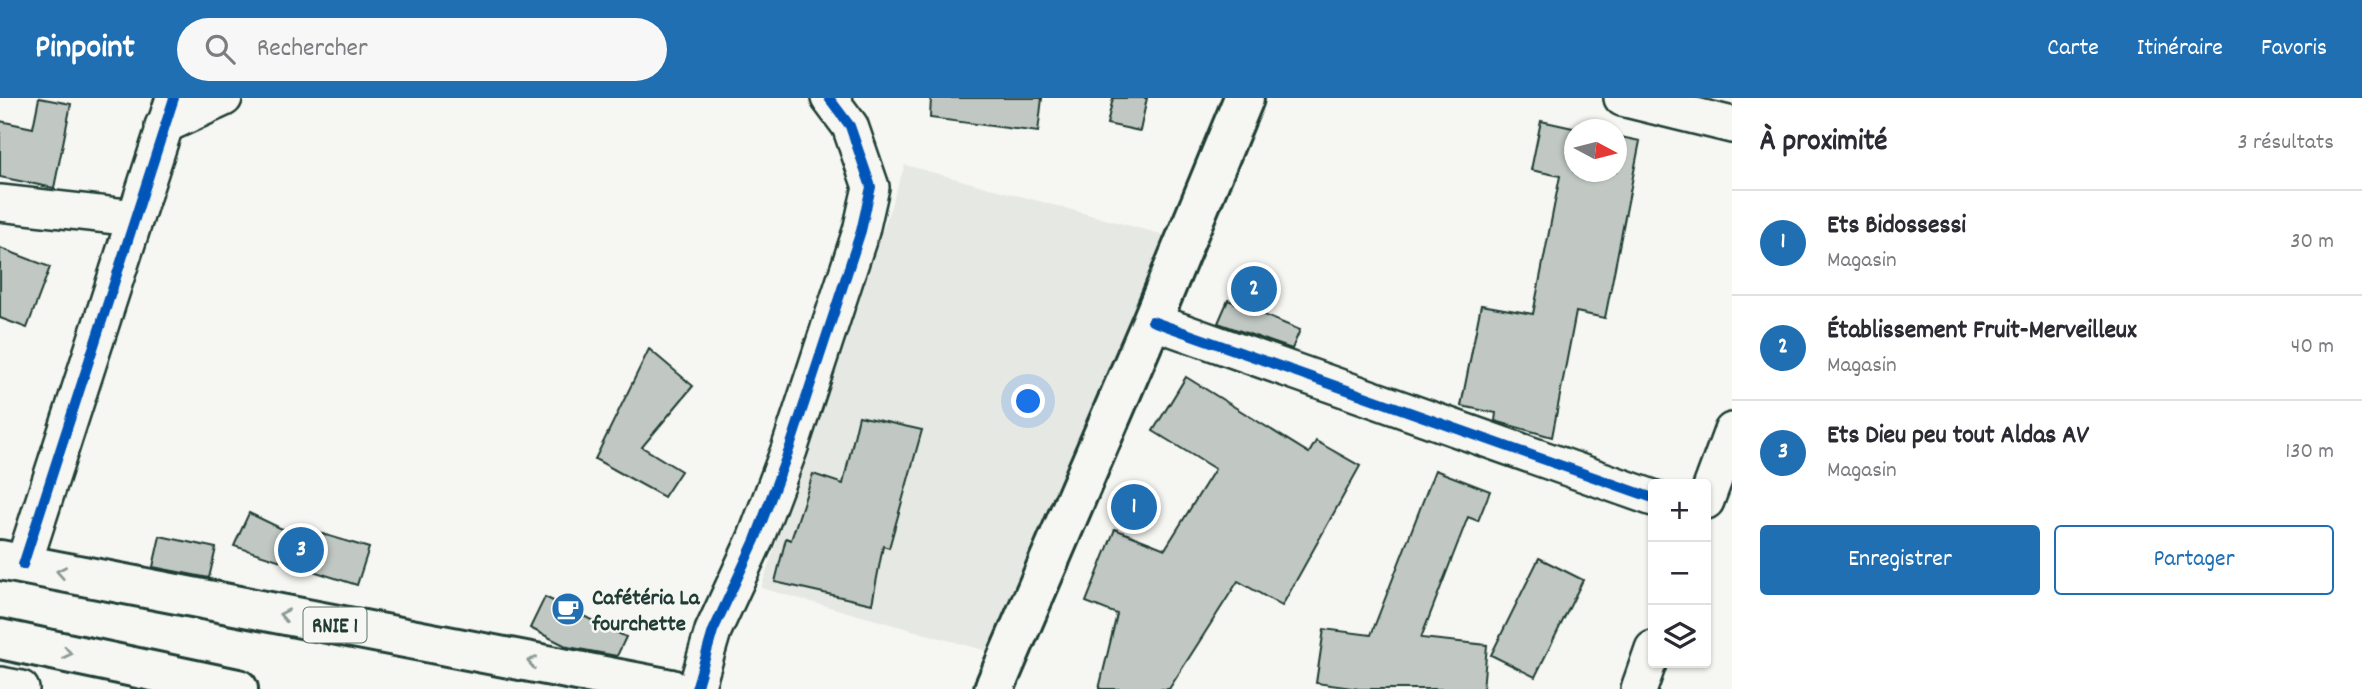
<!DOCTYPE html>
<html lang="fr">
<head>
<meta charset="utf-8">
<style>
  body { margin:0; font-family:Dekko,sans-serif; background:#f7f7f7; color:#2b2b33 }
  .controls { position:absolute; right:21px; bottom:21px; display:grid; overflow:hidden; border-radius:7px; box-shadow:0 2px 5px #0004 }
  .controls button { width:63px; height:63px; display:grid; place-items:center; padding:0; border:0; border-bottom:2px solid #e1e1e2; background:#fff; color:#2b2b33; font:35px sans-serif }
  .compass { position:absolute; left:1564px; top:21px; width:63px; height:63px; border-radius:50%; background:#fff; box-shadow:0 2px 5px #0004; rotate:97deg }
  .you { position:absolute; left:1029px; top:304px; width:24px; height:24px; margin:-18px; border:5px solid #fff; border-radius:50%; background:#1a73e8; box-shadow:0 0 0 10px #1a73e833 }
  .badge { display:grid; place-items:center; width:46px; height:46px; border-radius:50%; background:#1f6fb2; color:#fff; font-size:23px; font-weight:700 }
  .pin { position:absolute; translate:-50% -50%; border:4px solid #fff; box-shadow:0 2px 7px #0006 }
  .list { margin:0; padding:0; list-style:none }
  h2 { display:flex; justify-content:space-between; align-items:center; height:91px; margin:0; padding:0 28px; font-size:30px }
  h2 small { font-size:23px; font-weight:400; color:#7c7c81 }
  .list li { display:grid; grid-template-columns:46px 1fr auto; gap:21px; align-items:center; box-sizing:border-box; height:105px; padding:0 28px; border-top:2px solid #e1e1e2 }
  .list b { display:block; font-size:26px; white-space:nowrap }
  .list p { margin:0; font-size:23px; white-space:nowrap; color:#7c7c81 }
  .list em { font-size:23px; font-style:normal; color:#7c7c81 }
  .actions { display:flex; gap:14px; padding:21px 28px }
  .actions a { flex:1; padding:16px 0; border:2px solid #1f6fb2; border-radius:7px; text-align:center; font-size:24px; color:#1f6fb2 }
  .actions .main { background:#1f6fb2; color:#fff }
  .icon { flex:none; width:38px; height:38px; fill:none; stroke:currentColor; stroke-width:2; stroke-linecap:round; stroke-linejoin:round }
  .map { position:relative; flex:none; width:1732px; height:591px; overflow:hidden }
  header { display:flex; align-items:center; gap:42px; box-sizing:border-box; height:98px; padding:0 35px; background:#1f6fb2; color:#fff }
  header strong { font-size:33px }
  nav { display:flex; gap:38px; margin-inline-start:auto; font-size:24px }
  .search { width:490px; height:63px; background:#f7f7f7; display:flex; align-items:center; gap:18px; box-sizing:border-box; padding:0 24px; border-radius:38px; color:#7c7c81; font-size:26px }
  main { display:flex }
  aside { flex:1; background:#fff }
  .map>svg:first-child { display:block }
</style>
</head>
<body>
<header>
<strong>Pinpoint</strong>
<div class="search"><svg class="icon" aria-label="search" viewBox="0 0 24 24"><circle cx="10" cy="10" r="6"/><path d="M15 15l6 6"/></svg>Rechercher</div>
<nav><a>Carte</a><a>Itinéraire</a><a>Favoris</a></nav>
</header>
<main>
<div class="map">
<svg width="1732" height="591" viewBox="0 0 1732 591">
  <rect width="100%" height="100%" fill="#f6f6f2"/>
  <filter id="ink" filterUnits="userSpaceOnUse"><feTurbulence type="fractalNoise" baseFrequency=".0143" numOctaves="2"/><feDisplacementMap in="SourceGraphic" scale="14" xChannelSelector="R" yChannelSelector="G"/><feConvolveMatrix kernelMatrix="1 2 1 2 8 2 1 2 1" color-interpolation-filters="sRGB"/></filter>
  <g filter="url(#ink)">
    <!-- built -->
    <path fill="#e6e8e4" d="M905 67 1164 137 991 554 761 490Z"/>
    <!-- building -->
    <g fill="#c1c8c3" stroke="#1f3d34" stroke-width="2">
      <path d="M39 0 71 6 54 90 0 79V23L33 30Z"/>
      <path d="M931 0H1042L1038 34 930 20Z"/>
      <path d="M1113 0H1147L1140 33 1107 26Z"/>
      <path d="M1541 23 1582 32H1574V74H1616V38L1640 43 1605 220 1576 214 1552 339 1495 323 1496 315 1461 308 1481 207 1533 216 1560 78 1531 72Z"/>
      <path d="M0 150 50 169 27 230 0 220Z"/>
      <path d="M1228 202 1300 232 1292 251 1218 225Z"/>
      <path d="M649 251 693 288 642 349 681 373 664 399 595 361Z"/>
      <path d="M1186 279 1309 355 1316 343 1360 368 1282 508 1238 483 1169 591H1099L1117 516 1086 504 1115 431 1165 451 1215 371 1153 333Z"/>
      <path d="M859 318 922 332 889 450 883 448 872 506 775 484 786 440 791 442 813 376 843 386Z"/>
      <path d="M1435 372 1490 393 1478 423 1468 419 1421 540 1487 547 1483 591H1359L1316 585 1324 531 1371 537Z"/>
      <path d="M249 415 280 430 314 441 316 434 369 450 357 487 234 448Z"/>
      <path d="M160 438 216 450 209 480 153 469Z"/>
      <path d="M1539 460 1583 482 1535 579 1491 557Z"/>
      <path d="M545 499 626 539 617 558 568 549 530 530Z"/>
    </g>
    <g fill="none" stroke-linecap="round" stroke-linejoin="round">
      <defs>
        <g id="minor">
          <path d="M1622 0 1732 27"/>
          <path d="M163 28 224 0"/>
          <path d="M0 105 135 120"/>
          <path d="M1152 223 1653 400"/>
          <path d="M1706 403 1732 333"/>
          <path d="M23 467 174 0"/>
          <path d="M0 587 21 591"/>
          <path d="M696 591 713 533 755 442 789 352 861 133 871 89 850 28 829 0"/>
          <path d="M1639 591 1653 551"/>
        </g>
        <path id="secondary" d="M994 591 1152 223 1244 0"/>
        <g id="trunk">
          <path d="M0 462 671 591"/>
          <path d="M0 541 238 591"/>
        </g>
      </defs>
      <!-- minor casing -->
      <use href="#minor" stroke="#1f3d34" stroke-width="40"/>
      <!-- secondary casing -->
      <use href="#secondary" stroke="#1f3d34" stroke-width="44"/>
      <!-- trunk casing -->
      <use href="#trunk" stroke="#1f3d34" stroke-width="44"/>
      <!-- minor -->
      <use href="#minor" stroke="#f6f6f2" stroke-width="35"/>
      <!-- secondary -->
      <use href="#secondary" stroke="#f6f6f2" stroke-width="38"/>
      <!-- trunk -->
      <use href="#trunk" stroke="#f6f6f2" stroke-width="38"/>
      <defs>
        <g id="cycleway">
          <path d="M1152 223 1653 400"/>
          <path d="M23 467 174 0"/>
          <path d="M696 591 713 533 755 442 789 352 861 133 871 89 850 28 829 0"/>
        </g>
      </defs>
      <!-- cycleway casing -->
      <use href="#cycleway" stroke="#f6f6f2" stroke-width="15"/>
      <!-- cycleway -->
      <use href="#cycleway" stroke="#0057b8" stroke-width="10"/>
    </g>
    <!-- one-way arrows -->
    <defs><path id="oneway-chevron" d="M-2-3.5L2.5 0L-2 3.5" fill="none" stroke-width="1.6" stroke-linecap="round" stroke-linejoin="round" transform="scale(1.75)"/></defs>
    <g stroke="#8a9a93">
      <use href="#oneway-chevron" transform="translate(61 474) rotate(-169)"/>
      <use href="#oneway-chevron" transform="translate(284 517) rotate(-169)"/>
      <use href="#oneway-chevron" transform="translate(67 555) rotate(12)"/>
      <use href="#oneway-chevron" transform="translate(532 564) rotate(-169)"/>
    </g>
  </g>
  <!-- icons -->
  <defs>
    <symbol id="cafe-disc" viewBox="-11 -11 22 22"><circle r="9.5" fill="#1f6fb2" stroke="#f6f6f2"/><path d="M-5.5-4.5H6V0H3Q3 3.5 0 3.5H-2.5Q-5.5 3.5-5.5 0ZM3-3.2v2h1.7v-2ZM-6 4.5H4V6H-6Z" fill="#fff"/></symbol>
  </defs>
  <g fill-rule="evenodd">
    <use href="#cafe-disc" x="549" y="492" width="38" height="38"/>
  </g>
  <g text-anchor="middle" stroke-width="5" stroke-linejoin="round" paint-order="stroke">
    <!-- shield labels -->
    <rect fill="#f6f6f2" stroke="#60746d" stroke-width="2" x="303.5" y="509.5" width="63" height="35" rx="5"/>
    <g font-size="21" font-weight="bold" fill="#1f3d34">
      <text x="335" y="534">RNIE 1</text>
    </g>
    <!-- poi labels -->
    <g font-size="23" font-weight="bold" fill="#1f3d34" stroke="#f6f6f2" text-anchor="start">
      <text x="592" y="506">Cafétéria La<tspan x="592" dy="26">fourchette</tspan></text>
    </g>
  </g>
</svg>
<div class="controls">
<button>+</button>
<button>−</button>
<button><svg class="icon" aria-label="layers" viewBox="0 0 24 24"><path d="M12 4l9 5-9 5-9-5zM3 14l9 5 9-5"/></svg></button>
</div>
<svg class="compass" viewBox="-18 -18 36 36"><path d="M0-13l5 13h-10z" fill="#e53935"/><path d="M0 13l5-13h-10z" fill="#7c7c81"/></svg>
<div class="you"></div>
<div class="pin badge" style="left:1134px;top:409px">1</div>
<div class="pin badge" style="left:1254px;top:191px">2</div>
<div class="pin badge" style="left:301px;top:452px">3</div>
</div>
<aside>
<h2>À proximité<small>3 résultats</small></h2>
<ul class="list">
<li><span class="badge">1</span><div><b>Ets Bidossessi</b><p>Magasin</p></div><em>30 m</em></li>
<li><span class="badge">2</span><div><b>Établissement Fruit-Merveilleux</b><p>Magasin</p></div><em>40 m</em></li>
<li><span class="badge">3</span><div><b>Ets Dieu peu tout Aldas AV</b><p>Magasin</p></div><em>130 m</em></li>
</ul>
<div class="actions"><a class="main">Enregistrer</a><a>Partager</a></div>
</aside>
</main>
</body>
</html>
